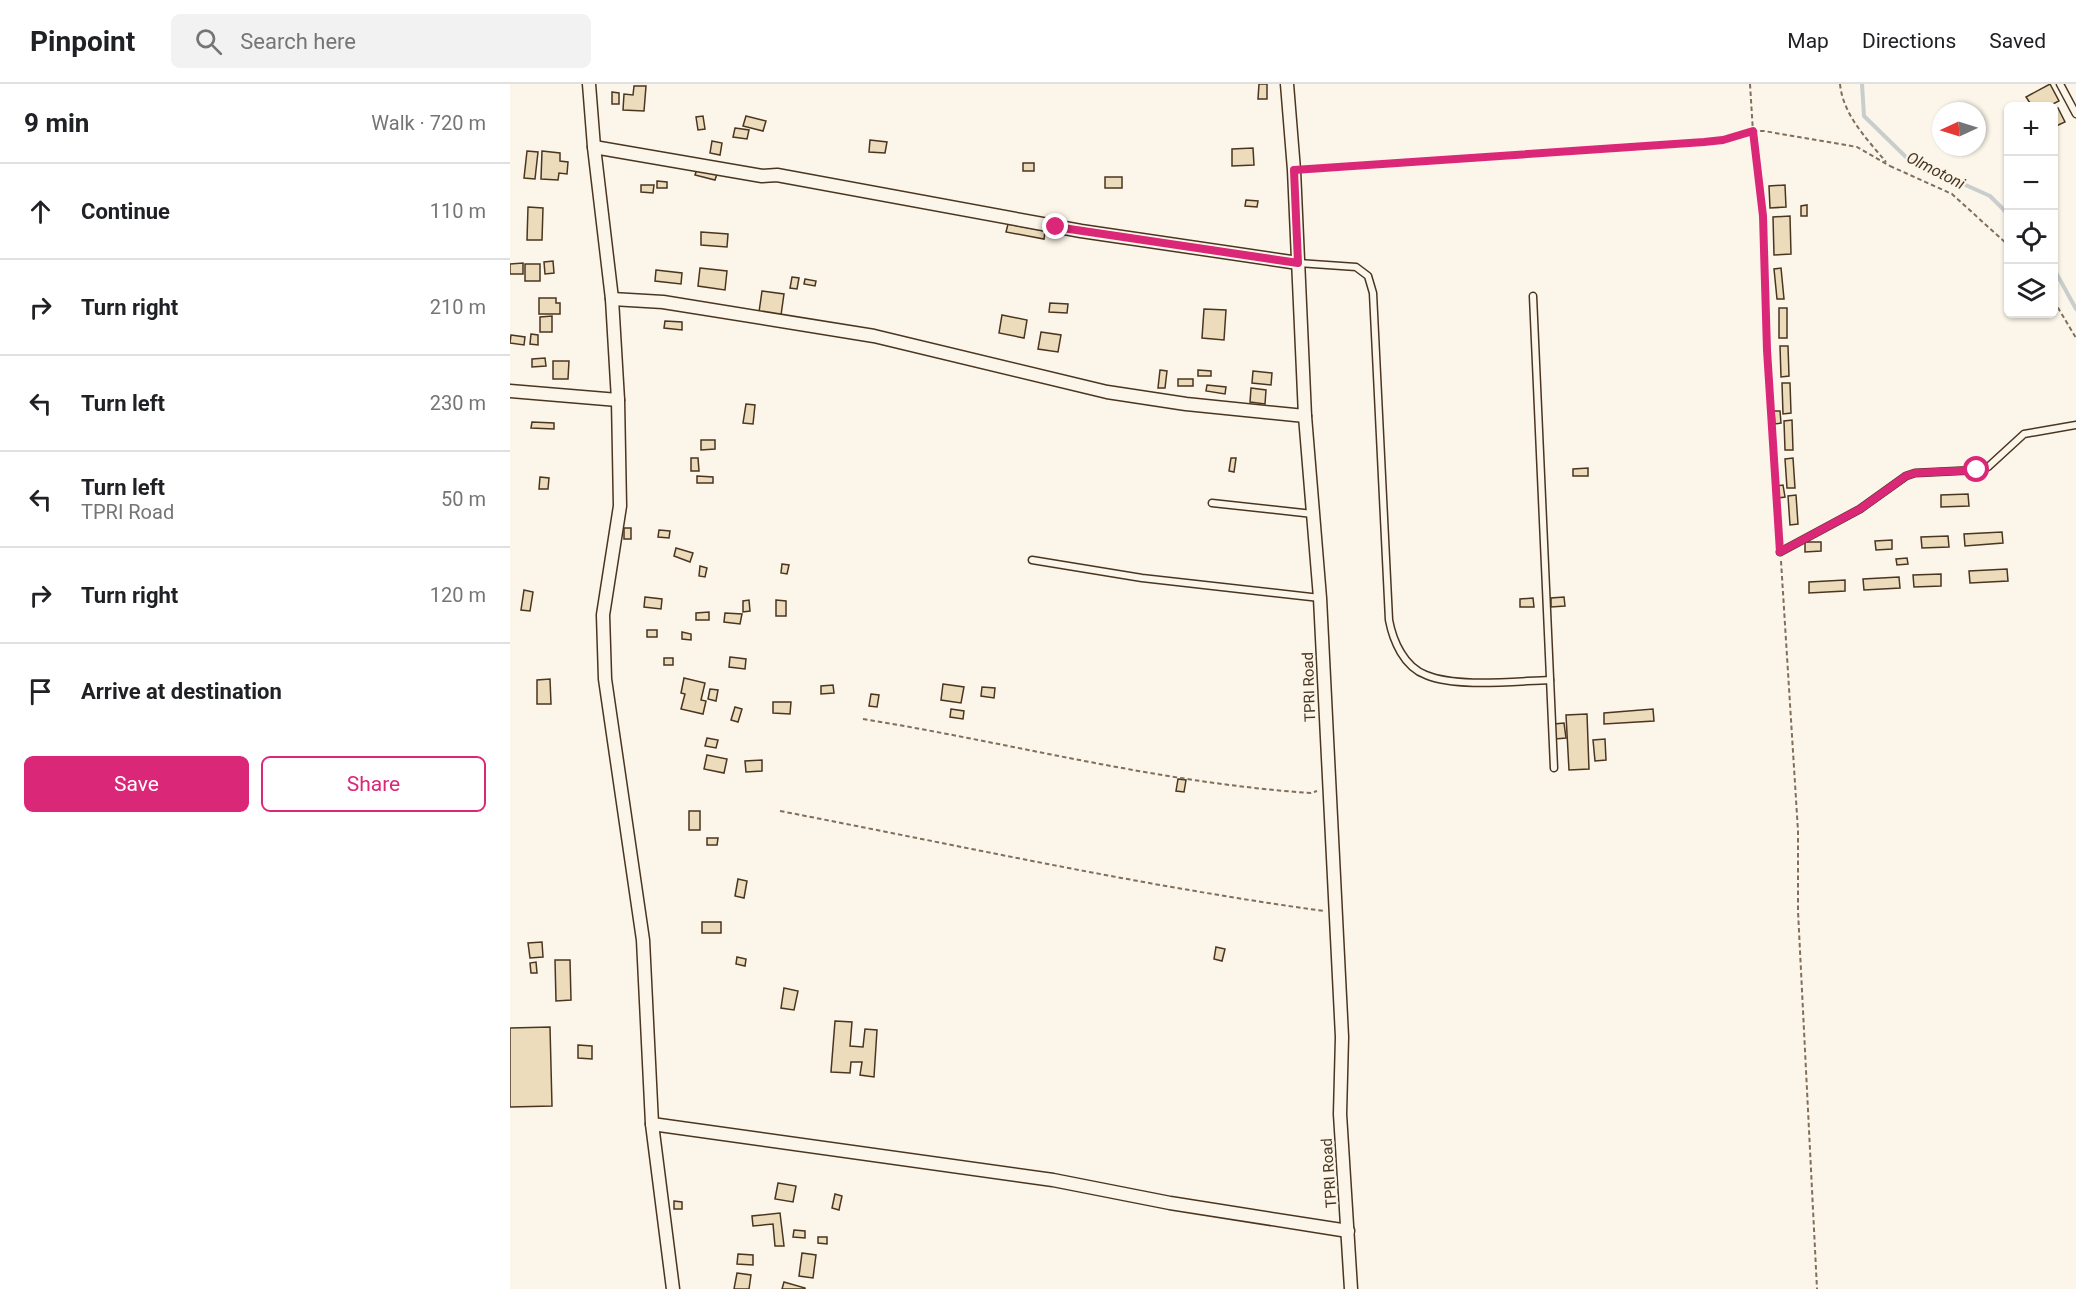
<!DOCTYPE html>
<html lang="en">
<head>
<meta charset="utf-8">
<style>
  body { margin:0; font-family:Roboto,sans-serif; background:#f2f2f2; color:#202124 }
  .controls { position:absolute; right:18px; top:18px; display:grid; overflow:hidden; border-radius:9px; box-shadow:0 2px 4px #0004 }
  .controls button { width:54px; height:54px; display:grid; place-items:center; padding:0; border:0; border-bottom:2px solid #e0e0e0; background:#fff; color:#202124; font:30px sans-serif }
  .compass { position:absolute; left:1422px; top:18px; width:54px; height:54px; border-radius:50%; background:#fff; box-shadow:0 2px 4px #0004; rotate:266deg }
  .stop { position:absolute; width:18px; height:18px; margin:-14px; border:4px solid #db2777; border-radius:50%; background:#fff }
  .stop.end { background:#db2777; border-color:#fff; box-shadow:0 2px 6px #0008 }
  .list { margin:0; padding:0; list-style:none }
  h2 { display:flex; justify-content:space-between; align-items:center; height:78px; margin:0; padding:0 24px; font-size:26px }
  h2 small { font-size:20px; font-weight:400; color:#757577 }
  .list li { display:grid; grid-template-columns:39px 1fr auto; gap:18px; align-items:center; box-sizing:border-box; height:96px; padding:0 24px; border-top:2px solid #e0e0e0 }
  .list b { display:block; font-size:22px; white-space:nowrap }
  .list p { margin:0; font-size:20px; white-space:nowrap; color:#757577 }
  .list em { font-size:20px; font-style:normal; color:#757577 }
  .actions { display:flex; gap:12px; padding:18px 24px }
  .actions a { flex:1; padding:14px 0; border:2px solid #db2777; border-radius:9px; text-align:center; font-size:21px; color:#db2777 }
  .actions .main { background:#db2777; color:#fff }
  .icon { flex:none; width:33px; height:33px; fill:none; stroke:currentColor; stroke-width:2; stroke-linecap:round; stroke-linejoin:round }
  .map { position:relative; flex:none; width:1566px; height:1205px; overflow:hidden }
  header { display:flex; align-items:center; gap:36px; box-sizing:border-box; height:84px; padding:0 30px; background:#fff; border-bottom:2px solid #e0e0e0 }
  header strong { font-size:28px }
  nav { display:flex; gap:33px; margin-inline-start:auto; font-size:21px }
  .search { width:420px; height:54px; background:#f2f2f2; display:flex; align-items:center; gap:15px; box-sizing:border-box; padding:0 21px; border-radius:9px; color:#757577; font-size:22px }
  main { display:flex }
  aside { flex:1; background:#fff }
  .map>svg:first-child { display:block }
</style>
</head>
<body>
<header>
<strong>Pinpoint</strong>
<div class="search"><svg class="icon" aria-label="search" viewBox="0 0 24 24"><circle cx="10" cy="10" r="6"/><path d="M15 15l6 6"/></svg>Search here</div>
<nav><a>Map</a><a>Directions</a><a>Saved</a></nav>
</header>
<main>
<aside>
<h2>9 min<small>Walk · 720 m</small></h2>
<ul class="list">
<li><svg class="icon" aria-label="ahead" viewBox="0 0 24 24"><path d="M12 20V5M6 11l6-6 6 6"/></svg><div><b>Continue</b></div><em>110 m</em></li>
<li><svg class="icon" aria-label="right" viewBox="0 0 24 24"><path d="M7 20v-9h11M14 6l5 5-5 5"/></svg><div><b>Turn right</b></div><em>210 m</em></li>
<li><svg class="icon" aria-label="left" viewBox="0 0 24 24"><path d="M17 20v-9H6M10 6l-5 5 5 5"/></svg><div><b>Turn left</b></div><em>230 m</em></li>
<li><svg class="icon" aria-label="left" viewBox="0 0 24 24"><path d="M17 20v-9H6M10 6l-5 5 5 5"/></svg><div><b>Turn left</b><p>TPRI Road</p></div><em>50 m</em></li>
<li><svg class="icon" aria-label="right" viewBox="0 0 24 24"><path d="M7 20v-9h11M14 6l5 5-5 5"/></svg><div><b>Turn right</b></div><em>120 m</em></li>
<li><svg class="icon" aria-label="arrive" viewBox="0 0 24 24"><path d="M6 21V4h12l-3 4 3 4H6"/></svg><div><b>Arrive at destination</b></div></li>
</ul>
<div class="actions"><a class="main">Save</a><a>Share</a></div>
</aside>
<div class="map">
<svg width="1566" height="1205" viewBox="0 0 1566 1205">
  <rect width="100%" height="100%" fill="#fbf6e9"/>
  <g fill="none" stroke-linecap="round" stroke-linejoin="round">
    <!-- stream -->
    <g stroke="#c9cecd" stroke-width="4">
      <path d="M1352 0 1354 32 1398 75 1480 112 1498 130"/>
      <path d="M1544 185 1566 225"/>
    </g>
  </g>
  <!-- building -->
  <g fill="#ecdcbc" stroke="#4a3520" stroke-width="1.5">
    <path d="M749 0H757V15H748Z"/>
    <path d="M1540 0 1549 17 1539 22H1522L1516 13Z"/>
    <path d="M124 2H136L134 27 113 26 114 10 123 11Z"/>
    <path d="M102 8 109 9V20H102Z"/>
    <path d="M1548 24 1555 38 1544 43V26Z"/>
    <path d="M193 32 195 45 188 46 186 33Z"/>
    <path d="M236 32 256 37 253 47 233 42Z"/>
    <path d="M225 44 239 46 237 55 223 53Z"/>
    <path d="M360 56 377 58 375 69 359 68Z"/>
    <path d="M202 57 212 59 210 71 200 69Z"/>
    <path d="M743 64 744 81 722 82V65Z"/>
    <path d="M17 67 28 68 25 95 14 94Z"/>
    <path d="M32 67 50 69V77L58 78 57 90 49 89 48 96 31 95Z"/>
    <rect x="513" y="79" width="11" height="8"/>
    <path d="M187 85 207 90 205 96 185 91Z"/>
    <rect x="595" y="93" width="17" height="11"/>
    <path d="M147 97 157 98V104H147Z"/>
    <path d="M131 101H144L143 109 131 108Z"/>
    <path d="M1275 101 1276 123 1260 124 1259 102Z"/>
    <path d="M736 116 748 117 747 123 735 122Z"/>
    <path d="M1297 121V132H1291V122Z"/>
    <path d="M18 123 33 124 32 156H17Z"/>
    <path d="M1280 132 1281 170 1264 171 1263 133Z"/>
    <path d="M498 140 535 147 534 155 496 148Z"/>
    <path d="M191 148 218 150 217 163 191 161Z"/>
    <path d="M43 177 44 189 35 190 34 178Z"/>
    <path d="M13 179V190H0V180Z"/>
    <rect x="15" y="180" width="15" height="17"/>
    <path d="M190 184 217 187 215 206 188 202Z"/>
    <path d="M1271 184 1274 215H1267L1264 185Z"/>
    <path d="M146 186 172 189 171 200 145 197Z"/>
    <path d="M282 193 289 194 287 205 280 204Z"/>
    <path d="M295 195 306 197 305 202 294 200Z"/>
    <path d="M252 207 274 210 271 231 249 228Z"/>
    <path d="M29 214H46V219H50V230H29Z"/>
    <path d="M540 219 558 220 557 229 539 228Z"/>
    <rect x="1269" y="224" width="8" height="30"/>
    <path d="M694 225 716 226 714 256 692 254Z"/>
    <path d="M492 231 517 236 514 254 489 249Z"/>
    <path d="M42 232V248H30V233Z"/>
    <path d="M155 237 172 238V246L154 244Z"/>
    <path d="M531 248 551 251 548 268 528 265Z"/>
    <path d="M21 250 28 251V261L20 260Z"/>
    <path d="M1 251 15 253 14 261 0 259Z"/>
    <path d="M1270 262H1278L1279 292 1271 293Z"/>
    <path d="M35 274 36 282 22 283V275Z"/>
    <path d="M43 277H59L58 295H43Z"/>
    <path d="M650 286 657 287 655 304H648Z"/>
    <path d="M688 286 701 287V292H688Z"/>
    <path d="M743 287 762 289 761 301 742 299Z"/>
    <rect x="668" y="295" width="15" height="7"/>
    <path d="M1272 299H1280L1281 329 1273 330Z"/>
    <path d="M697 301 716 303 715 310 696 307Z"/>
    <path d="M741 304 756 306 755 320 740 318Z"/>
    <path d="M236 320 245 321 243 340 233 339Z"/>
    <path d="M1264 327H1270L1271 339 1265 340Z"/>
    <path d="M1282 336 1283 366H1275L1274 337Z"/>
    <path d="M22 338 44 339V345L21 344Z"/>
    <path d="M191 356H205V365L191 366Z"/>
    <path d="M181 374H188L189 387H181Z"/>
    <path d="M721 374H726L724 388 719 387Z"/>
    <path d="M1283 374 1285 404H1277L1275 375Z"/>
    <path d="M1078 384V392H1063V385Z"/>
    <path d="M187 392 203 393V399H187Z"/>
    <path d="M30 393 39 394 38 405H29Z"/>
    <path d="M1273 401 1275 413 1268 414 1267 402Z"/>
    <path d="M1458 410 1459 422 1431 423V411Z"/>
    <path d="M1286 411 1288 440 1280 441 1278 412Z"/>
    <rect x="114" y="444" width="7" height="11"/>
    <path d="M149 446 160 447 159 454 148 453Z"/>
    <path d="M1492 448 1493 459 1455 462 1454 450Z"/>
    <path d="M1438 452 1439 463 1412 464 1411 453Z"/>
    <path d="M1382 456V465L1366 466 1365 457Z"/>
    <path d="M1295 458H1311V467L1295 468Z"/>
    <path d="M166 464 183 469 180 478 164 472Z"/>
    <path d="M1397 474 1398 480 1387 481 1386 475Z"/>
    <path d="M272 480 279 481 277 490 271 489Z"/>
    <path d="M190 482 197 484 195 493 189 492Z"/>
    <path d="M1497 485 1498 497 1460 499 1459 487Z"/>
    <path d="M1431 490V502L1404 503 1403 491Z"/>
    <path d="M1389 493 1390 504 1354 506 1353 495Z"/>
    <path d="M1335 496V507L1299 509V498Z"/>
    <path d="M14 506 23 508 20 527 11 526Z"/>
    <path d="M135 513 152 515 151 525 134 523Z"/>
    <path d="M1054 513 1055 522 1041 523V514Z"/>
    <path d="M1023 514 1024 523H1010V515Z"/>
    <path d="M239 516 240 527 233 528V517Z"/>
    <path d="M266 516 276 517V532H266Z"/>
    <path d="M199 528V536H186V529Z"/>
    <path d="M215 529 232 530 230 540 214 538Z"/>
    <rect x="137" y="546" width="10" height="7"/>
    <path d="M172 548 181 550V556L172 555Z"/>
    <path d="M220 573 236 575 235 585 219 583Z"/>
    <rect x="154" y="574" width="9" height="7"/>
    <path d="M174 594 195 599 191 616 196 617 193 630 171 625 175 610 171 609Z"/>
    <path d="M40 595 41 620H27V596Z"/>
    <path d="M433 600 454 603 451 619 431 616Z"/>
    <path d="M323 601 324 609 311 610V602Z"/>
    <path d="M472 603 485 604 484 614 471 612Z"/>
    <path d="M200 605 208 606 206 617 198 615Z"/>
    <path d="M361 610 369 611 367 623 359 622Z"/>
    <path d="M263 618H281L280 630 263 629Z"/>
    <path d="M225 623 232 625 228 638 221 636Z"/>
    <path d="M441 625 454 627 453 635 440 633Z"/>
    <path d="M1143 625 1144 637 1094 640V629Z"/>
    <path d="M1077 630 1079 685 1059 686 1056 631Z"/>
    <path d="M1054 639 1056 654 1045 655 1044 640Z"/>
    <path d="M197 654 208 656 206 664 195 662Z"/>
    <path d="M1095 655 1096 676 1085 677 1083 656Z"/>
    <path d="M197 671 217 675 214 689 194 685Z"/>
    <path d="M252 676V687L236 688 235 677Z"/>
    <path d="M668 695 676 696 674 708 666 707Z"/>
    <rect x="179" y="727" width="11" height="19"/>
    <path d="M197 754H208L207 761H197Z"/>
    <path d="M228 795 237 797 234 814 225 812Z"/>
    <rect x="192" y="838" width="19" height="11"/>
    <path d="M32 858 33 873 20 874 18 859Z"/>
    <path d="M706 863 715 865 712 877 704 875Z"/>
    <path d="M227 873 236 875 235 882 226 880Z"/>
    <path d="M45 876H60L61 916 46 917Z"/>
    <path d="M26 878 27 889H21L20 879Z"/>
    <path d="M274 904 288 907 284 926 271 924Z"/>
    <path d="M325 937 342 938 340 962 353 963 355 945 367 946 364 993 350 991 352 978H341L340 989 321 988Z"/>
    <path d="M40 943 42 1022 0 1023V944Z"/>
    <path d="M68 961 82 962V975L68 974Z"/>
    <path d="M268 1099 286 1102 283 1118 265 1115Z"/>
    <path d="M325 1110 332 1112 329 1126 322 1124Z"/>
    <path d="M164 1117 172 1118V1125H164Z"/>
    <path d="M270 1129 274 1162H265L263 1140 243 1142 242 1132Z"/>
    <path d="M284 1146 295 1147V1154L283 1153Z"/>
    <path d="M308 1153H317V1160L308 1159Z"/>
    <path d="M292 1169 306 1171 303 1194 289 1192Z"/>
    <path d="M228 1170 243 1171V1181L227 1180Z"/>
    <path d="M227 1189 241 1191 239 1205H224Z"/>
    <path d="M274 1198 295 1204V1205H272Z"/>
  </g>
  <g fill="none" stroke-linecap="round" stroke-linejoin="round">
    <defs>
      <g id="service">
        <path d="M1550 0 1566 30"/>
        <path d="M788 179 846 183 858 192 863 209 879 536C883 557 894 583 916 591 947 604 1006 597 1040 596"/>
        <path d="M1023 212 1044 684"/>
        <path d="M702 419 803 430"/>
        <path d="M1270 468 1350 425 1396 392 1405 389 1467 386 1478 383 1514 350 1566 341"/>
        <path d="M522 476 632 494 810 514"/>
      </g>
      <g id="minor">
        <path d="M79 0 84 63 102 215 108 316 110 422 93 531 95 595 133 856 142 1040 163 1205"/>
        <path d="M777 0 784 86 795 332 810 514 832 953 830 1030 841 1205"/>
        <path d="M84 63 252 92 267 91 571 147 788 179"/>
        <path d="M102 215 153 218 364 252 597 308 676 320 795 332"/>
        <path d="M0 307 108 316"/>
        <path d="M142 1040 543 1096 660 1119 838 1147"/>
      </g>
    </defs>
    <!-- service casing -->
    <use href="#service" stroke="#4a3520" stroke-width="9"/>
    <!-- minor casing -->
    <use href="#minor" stroke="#4a3520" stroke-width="15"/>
    <!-- path -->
    <g stroke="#7f6f5c" stroke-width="2" stroke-dasharray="4.5 3" stroke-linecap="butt">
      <path d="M1240 0 1244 64 1253 132 1257 266 1269 456"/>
      <path d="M1330 0C1333 31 1357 55 1376 78"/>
      <path d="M1380 82 1442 110 1498 161"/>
      <path d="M795 85 1194 58 1213 56 1243 47H1254L1347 63 1380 82"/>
      <path d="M1544 217 1566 254"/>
      <path d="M1271 477 1288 747V827L1307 1205"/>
      <path d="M353 635C502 659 649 699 801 709L807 707"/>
      <path d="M270 727C452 762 631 802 814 827"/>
    </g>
    <!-- service -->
    <use href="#service" stroke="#fbf6e9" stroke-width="6"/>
    <!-- minor -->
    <use href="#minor" stroke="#fbf6e9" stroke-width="12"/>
  </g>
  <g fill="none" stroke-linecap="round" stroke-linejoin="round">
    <!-- route -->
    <path stroke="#db2777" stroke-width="8" d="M546 143 788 179 784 86 1194 58 1213 56 1243 47 1253 132 1257 266 1270 468 1350 425 1396 392 1405 389 1467 386"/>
  </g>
  <g text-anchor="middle" stroke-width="4.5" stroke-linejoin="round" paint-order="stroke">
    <!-- street labels -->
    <g font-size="15" fill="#4a3520" stroke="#fbf6e9">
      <text transform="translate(799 603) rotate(-92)" y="5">TPRI Road</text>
      <text transform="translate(819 1089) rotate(-94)" y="5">TPRI Road</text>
    </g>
    <!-- water labels -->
    <g font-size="16" font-style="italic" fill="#4a3520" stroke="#fbf6e9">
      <text transform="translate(1426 86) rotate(27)" y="6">Olmotoni</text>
    </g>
  </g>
</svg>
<div class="controls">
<button>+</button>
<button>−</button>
<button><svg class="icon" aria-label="locate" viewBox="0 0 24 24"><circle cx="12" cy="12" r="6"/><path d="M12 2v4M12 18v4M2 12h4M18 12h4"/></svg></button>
<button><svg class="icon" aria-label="layers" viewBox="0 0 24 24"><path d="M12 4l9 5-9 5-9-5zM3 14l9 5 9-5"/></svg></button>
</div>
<svg class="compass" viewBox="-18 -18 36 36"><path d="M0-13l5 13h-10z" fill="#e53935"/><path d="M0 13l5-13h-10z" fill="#757577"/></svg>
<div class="stop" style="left:1467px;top:386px"></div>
<div class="stop end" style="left:546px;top:143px"></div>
</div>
</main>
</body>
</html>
